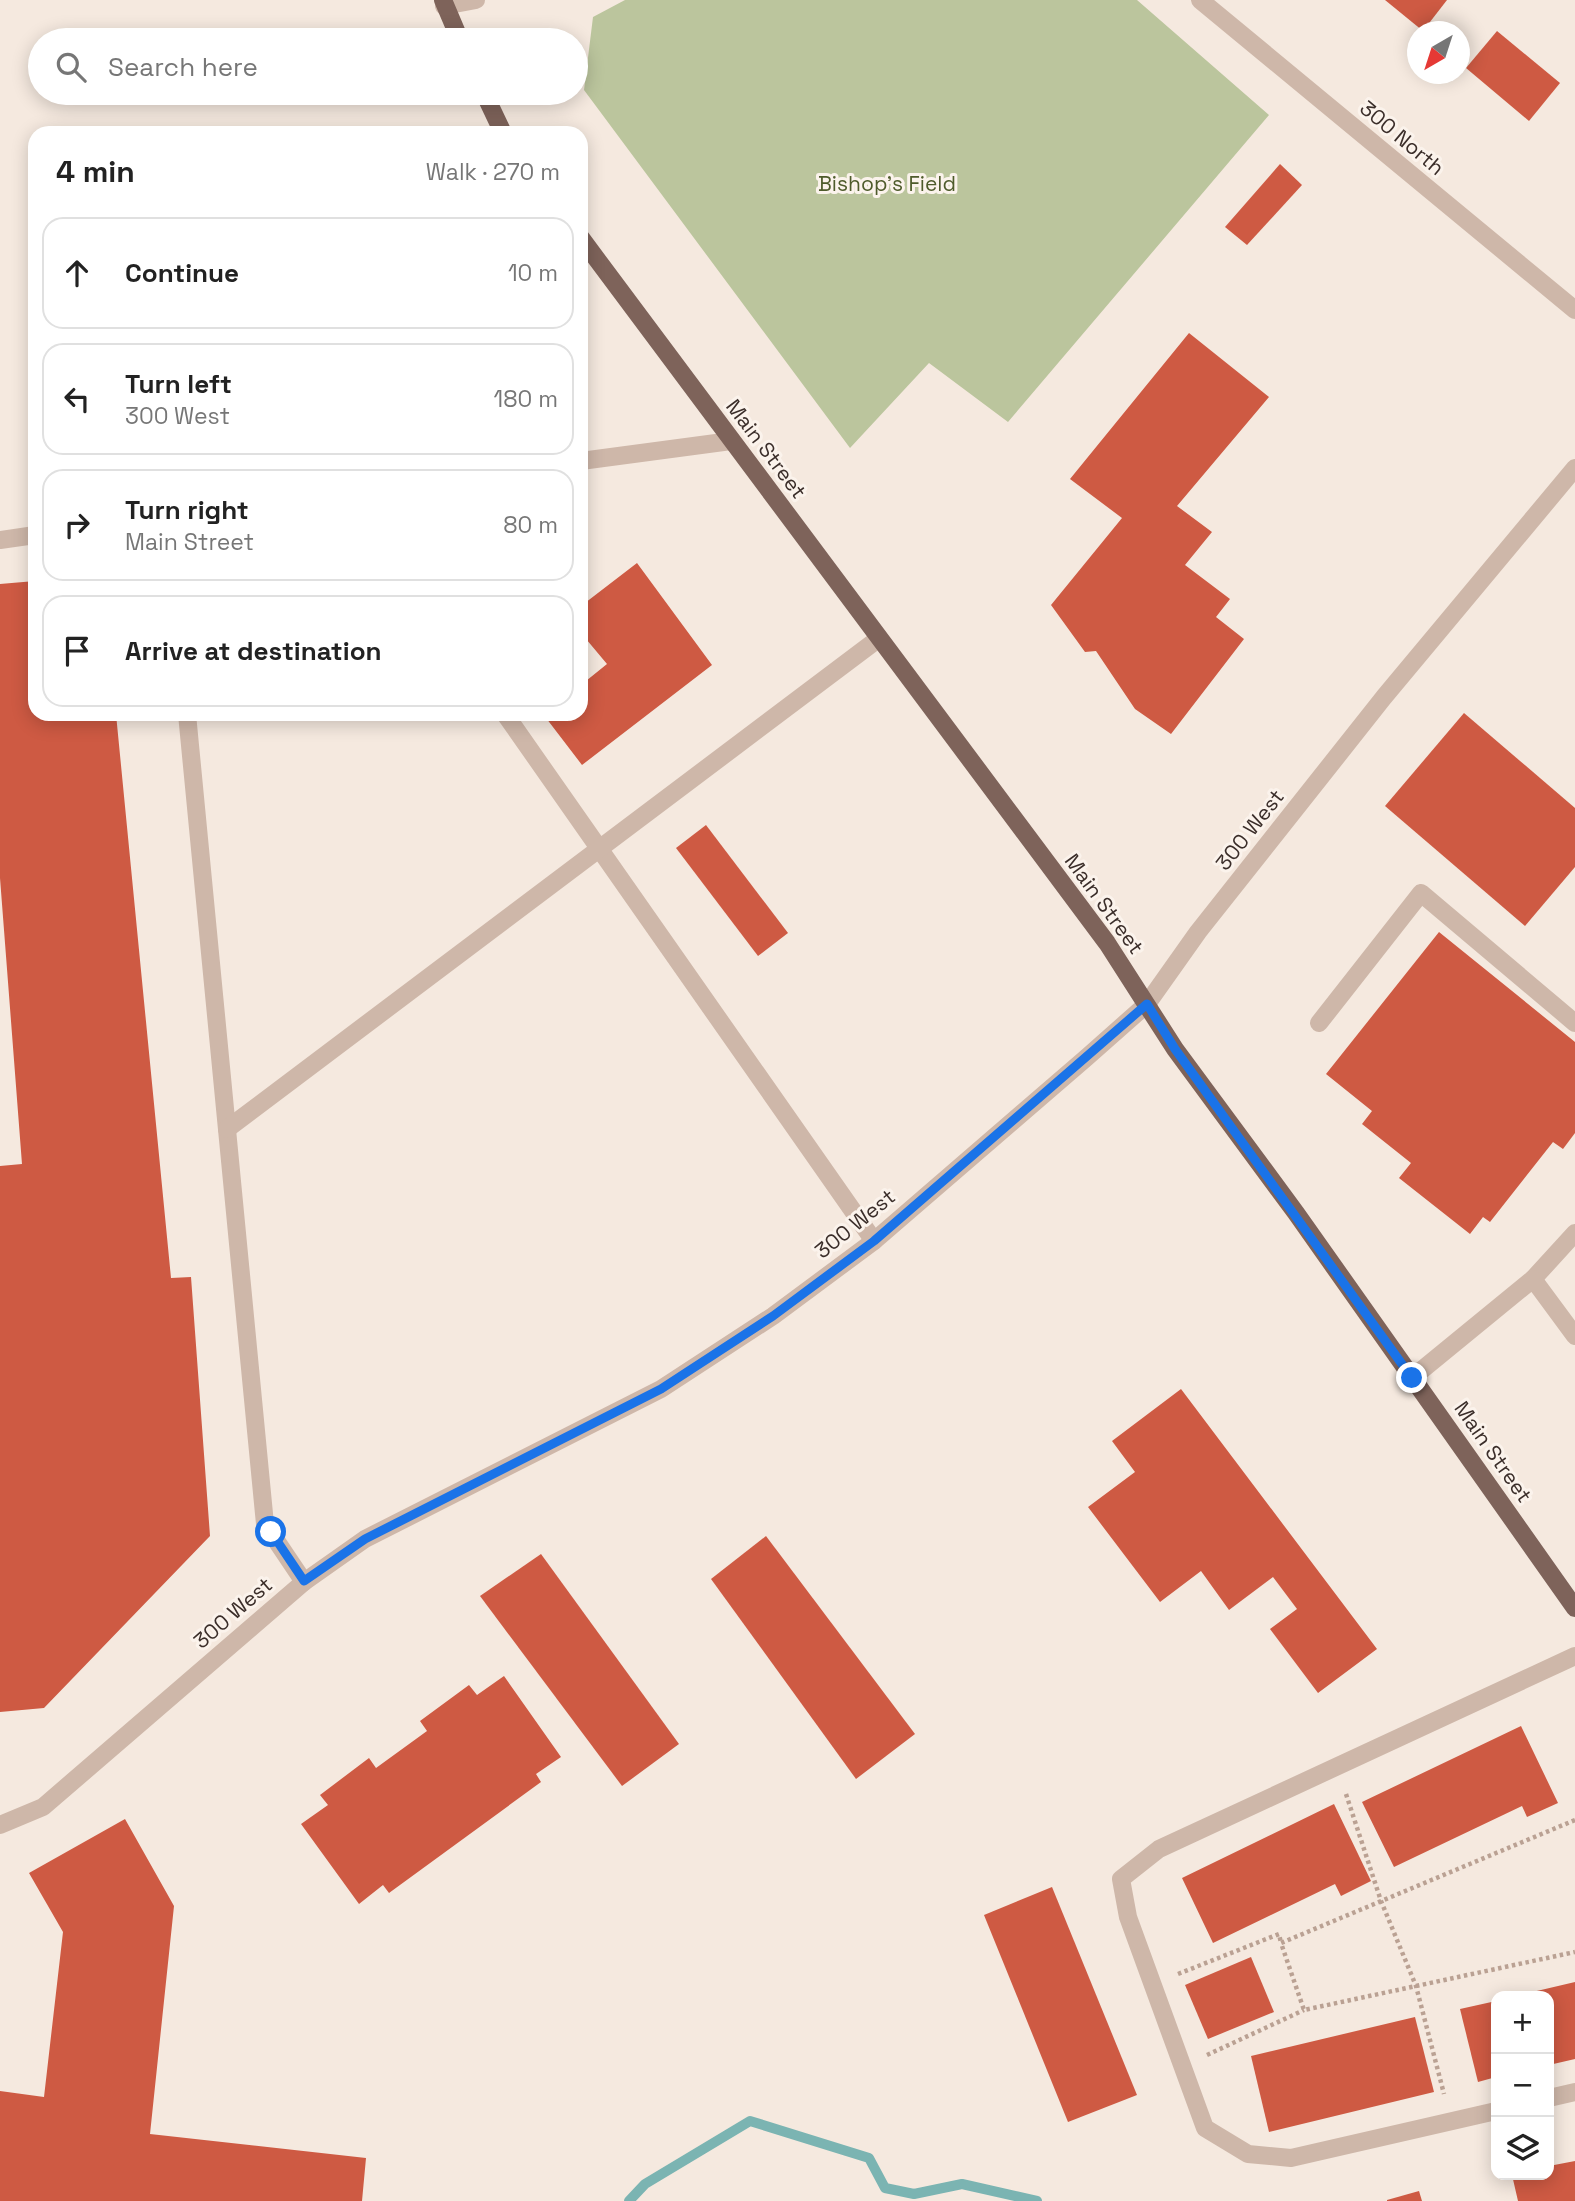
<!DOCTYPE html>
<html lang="en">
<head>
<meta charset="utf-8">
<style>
  body { margin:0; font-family:"Space Grotesk",sans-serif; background:#f6f6f6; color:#222 }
  .controls { position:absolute; right:21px; bottom:21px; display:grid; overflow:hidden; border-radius:14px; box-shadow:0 4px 18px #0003 }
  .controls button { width:63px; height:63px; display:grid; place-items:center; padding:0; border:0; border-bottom:2px solid #e0e0e0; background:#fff; color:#222; font:35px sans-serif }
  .compass { position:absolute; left:1407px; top:21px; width:63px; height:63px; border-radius:50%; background:#fff; box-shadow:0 4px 18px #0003; rotate:219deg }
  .stop { position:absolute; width:21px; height:21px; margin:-16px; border:5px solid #1a73e8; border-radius:50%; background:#fff }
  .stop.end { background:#1a73e8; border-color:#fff; box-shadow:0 2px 7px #0008 }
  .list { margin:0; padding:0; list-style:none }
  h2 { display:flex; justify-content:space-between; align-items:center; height:91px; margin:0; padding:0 28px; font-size:30px }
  h2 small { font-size:23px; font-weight:400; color:#767676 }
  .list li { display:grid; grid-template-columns:46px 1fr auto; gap:21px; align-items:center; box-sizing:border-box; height:112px; margin:0 14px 14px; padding:0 14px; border:2px solid #e0e0e0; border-radius:21px }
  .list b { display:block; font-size:26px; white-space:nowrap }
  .list p { margin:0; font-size:23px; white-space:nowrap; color:#767676 }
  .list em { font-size:23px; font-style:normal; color:#767676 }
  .icon { flex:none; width:38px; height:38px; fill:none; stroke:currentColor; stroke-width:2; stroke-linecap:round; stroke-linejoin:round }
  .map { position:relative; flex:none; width:1575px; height:2201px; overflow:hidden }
  .search { position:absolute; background:#fff; box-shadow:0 4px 18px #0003; left:28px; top:28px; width:560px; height:77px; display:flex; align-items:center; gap:18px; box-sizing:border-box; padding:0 24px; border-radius:38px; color:#767676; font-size:26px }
  .panel { position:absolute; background:#fff; box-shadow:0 4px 18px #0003; left:28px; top:126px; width:560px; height:595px; border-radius:21px }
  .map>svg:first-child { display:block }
</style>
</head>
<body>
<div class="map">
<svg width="1575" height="2201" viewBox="0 0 1575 2201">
  <rect width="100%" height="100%" fill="#f5e9df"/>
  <!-- green -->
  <path fill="#bbc59d" d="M625 0H1137L1269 115 1008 422 929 363 850 448 584 90 593 17Z"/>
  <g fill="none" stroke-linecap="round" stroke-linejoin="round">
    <!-- stream -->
    <path stroke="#7bb4b2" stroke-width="10" d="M629 2201 645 2184 750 2121 869 2158 885 2188 914 2194 962 2184 1037 2201"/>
  </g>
  <!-- building -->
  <g fill="#ce5a43">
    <path d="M1385 0H1447L1423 31Z"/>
    <path d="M1497 31 1560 83 1529 121 1466 68Z"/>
    <path d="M1280 164 1302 185 1247 245 1225 227Z"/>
    <path d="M1189 333 1269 397 1177 506 1212 532 1185 565 1230 599 1216 617 1244 639 1171 734 1135 709 1096 651 1085 652 1051 605 1122 518 1070 479Z"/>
    <path d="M637 563 712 665 582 765 543 714H581V685L607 664 581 633V606Z"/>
    <path d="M35 581V714H116L171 1278 191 1277 210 1536 44 1708 0 1712V1166L22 1164 0 878V584Z"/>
    <path d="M1464 713 1575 808V867L1525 926 1385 806Z"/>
    <path d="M706 825 788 933 758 956 676 848Z"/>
    <path d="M1439 932 1575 1042V1133L1563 1149 1553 1142 1490 1222 1483 1217 1470 1234 1399 1178 1411 1163 1362 1124 1372 1111 1326 1074Z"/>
    <path d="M1181 1389 1377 1649 1318 1693 1270 1629 1297 1609 1273 1577 1229 1610 1201 1571 1160 1602 1088 1507 1135 1472 1112 1441Z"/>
    <path d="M766 1536 915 1734 856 1779 711 1579Z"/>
    <path d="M541 1554 679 1744 622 1786 480 1596Z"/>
    <path d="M504 1676 561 1757 536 1774 541 1782 389 1893 383 1885 359 1904 301 1824 328 1805 320 1795 369 1758 376 1768 427 1731 420 1721 469 1685 477 1695Z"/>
    <path d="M1521 1726 1558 1803 1527 1817 1522 1806 1394 1867 1362 1802Z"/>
    <path d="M1334 1804 1371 1881 1341 1896 1335 1884 1213 1943 1182 1878Z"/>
    <path d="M125 1819 174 1906 150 2134 366 2158 362 2201H0V2091L44 2097 63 1932 29 1873Z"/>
    <path d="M1052 1887 1137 2095 1068 2122 984 1915Z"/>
    <path d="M1251 1957 1274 2012 1208 2039 1185 1985Z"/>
    <path d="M1575 1982V2059L1549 2065V1996L1520 1995Z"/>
    <path d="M1496 2001V2077L1478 2082 1460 2009Z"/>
    <path d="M1415 2017 1434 2092 1269 2132 1251 2056Z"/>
    <path d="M1575 2161V2201H1518L1512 2175H1549V2166Z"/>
    <path d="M1419 2191 1422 2201H1387V2200Z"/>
  </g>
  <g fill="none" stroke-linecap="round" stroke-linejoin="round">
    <!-- path -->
    <g stroke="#baa193" stroke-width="4.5" stroke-dasharray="3.5 3.5" stroke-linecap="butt">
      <path d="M1346 1794 1381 1901 1416 1986 1444 2094"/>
      <path d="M1575 1820 1281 1943 1304 2010 1575 1952"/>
      <path d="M1178 1974 1279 1934 1281 1943"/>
      <path d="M1207 2055 1304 2010"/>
    </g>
    <!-- minor -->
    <g stroke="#ceb7a9" stroke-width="18">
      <path d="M1200 0 1575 310"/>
      <path d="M444 6 476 0"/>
      <path d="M581 461 731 441"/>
      <path d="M0 540 35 535"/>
      <path d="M187 714 265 1524 304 1582"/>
      <path d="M505 714 874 1241"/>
      <path d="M1319 1023 1421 893 1575 1023"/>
      <path d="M227 1129 878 639"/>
      <path d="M1533 1279 1575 1233"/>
      <path d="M1412 1378 1533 1279 1575 1336"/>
      <path d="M0 1825 43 1807 304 1582 365 1539 661 1389 773 1316 874 1241 1086 1058 1147 1004 1198 932 1384 697 1575 468"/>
      <path d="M1549 2098 1575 2092"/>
      <path d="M1496 2111 1291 2158 1248 2154 1205 2128 1128 1917 1121 1879 1159 1849 1575 1656"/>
    </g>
    <!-- major -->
    <g stroke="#7e635a" stroke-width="18">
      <path d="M443 0 460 40"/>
      <path d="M484 93 503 133"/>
      <path d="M581 238 1107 943 1175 1049 1296 1213 1575 1608"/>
    </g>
  </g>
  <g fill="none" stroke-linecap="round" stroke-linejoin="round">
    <!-- route -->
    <path stroke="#1a73e8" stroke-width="9" d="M271 1532 304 1581 365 1539 661 1389 773 1316 874 1241 1147 1004 1175 1049 1412 1378"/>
  </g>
  <g text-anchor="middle" stroke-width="6" stroke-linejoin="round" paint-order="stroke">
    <!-- street labels -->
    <g font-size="21" fill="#3b2e2a" stroke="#fbf3ec">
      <text transform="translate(1402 138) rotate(40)" y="7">300 North</text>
      <text transform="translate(766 449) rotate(53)" y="7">Main Street</text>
      <text transform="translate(1250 830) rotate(-52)" y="7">300 West</text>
      <text transform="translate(1104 904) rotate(54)" y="7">Main Street</text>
      <text transform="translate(855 1224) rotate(-39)" y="7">300 West</text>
      <text transform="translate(1493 1452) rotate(55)" y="7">Main Street</text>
      <text transform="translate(233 1613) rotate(-41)" y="7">300 West</text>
    </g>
    <!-- park labels -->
    <g font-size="21" fill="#4e5b2b" stroke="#fbf3ec">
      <text x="887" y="191">Bishop's Field</text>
    </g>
  </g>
</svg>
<div class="controls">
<button>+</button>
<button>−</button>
<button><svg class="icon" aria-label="layers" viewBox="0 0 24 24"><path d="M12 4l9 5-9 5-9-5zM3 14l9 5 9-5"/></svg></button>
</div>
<svg class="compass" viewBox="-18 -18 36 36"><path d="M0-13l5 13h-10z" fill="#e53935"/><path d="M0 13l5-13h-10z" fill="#767676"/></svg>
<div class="stop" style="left:271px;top:1532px"></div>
<div class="stop end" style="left:1412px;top:1378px"></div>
<div class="search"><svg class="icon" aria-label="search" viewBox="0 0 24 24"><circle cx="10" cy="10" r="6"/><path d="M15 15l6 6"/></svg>Search here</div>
<section class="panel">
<h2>4 min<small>Walk · 270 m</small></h2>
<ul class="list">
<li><svg class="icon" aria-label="ahead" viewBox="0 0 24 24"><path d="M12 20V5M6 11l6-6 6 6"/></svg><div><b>Continue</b></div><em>10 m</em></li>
<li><svg class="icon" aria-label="left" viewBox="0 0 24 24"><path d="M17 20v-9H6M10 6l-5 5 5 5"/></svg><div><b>Turn left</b><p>300 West</p></div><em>180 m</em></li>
<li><svg class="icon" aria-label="right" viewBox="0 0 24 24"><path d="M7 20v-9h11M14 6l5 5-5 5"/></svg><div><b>Turn right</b><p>Main Street</p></div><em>80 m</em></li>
<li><svg class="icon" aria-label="arrive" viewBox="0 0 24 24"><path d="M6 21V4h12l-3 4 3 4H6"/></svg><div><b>Arrive at destination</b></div></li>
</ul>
</section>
</div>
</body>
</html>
